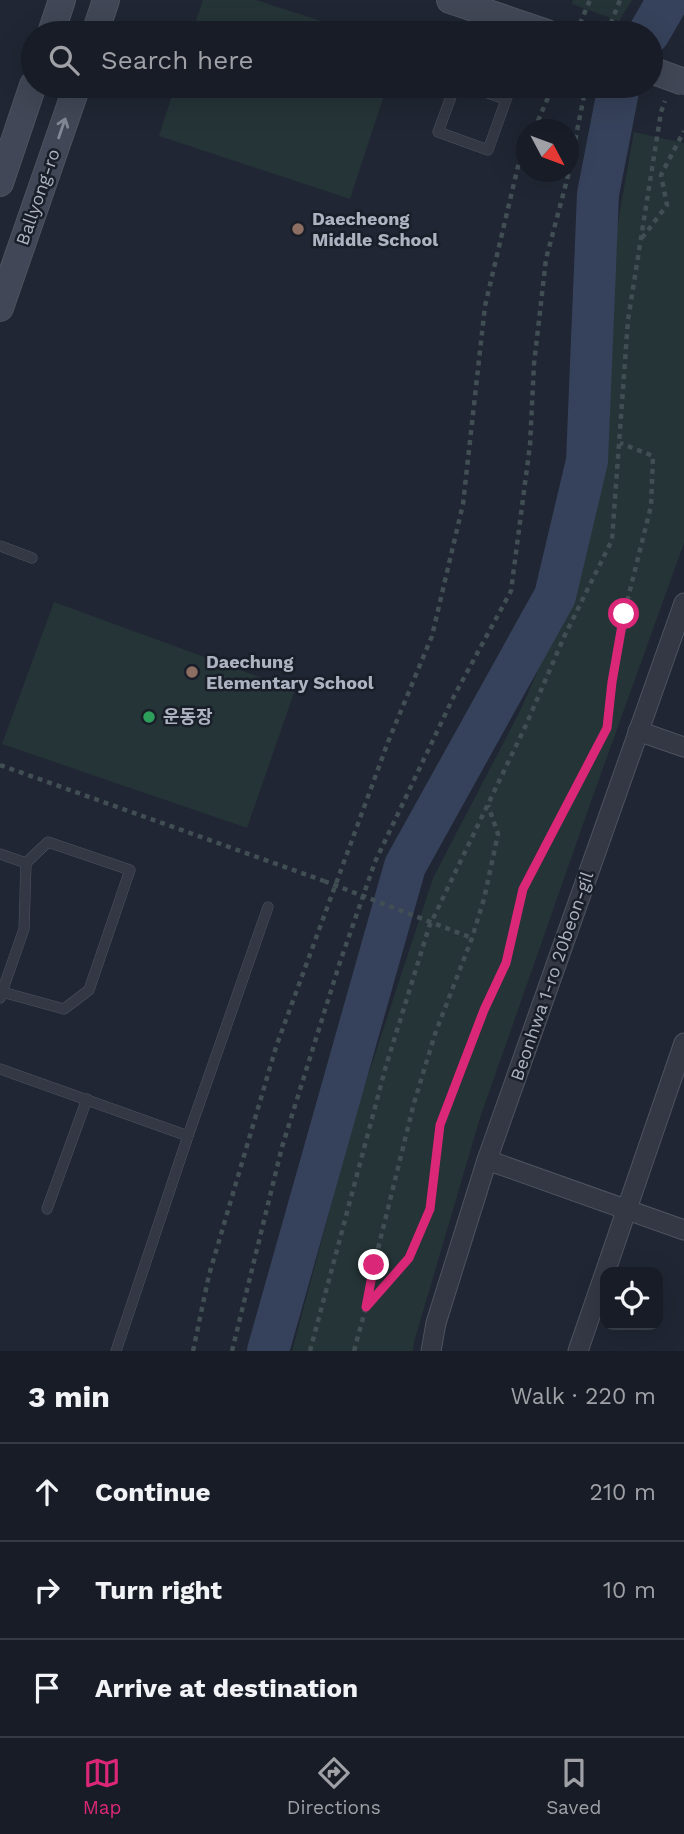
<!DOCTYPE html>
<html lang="en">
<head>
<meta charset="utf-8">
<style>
  body { margin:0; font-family:"Work Sans","Noto Sans KR",sans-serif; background:#21252e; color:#f1f3f6 }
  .controls { position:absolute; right:21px; bottom:21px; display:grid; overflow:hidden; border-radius:14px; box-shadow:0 7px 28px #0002 }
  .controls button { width:63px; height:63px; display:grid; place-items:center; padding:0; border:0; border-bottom:2px solid #363a43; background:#181c26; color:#f1f3f6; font:35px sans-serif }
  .compass { position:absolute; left:516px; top:119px; width:63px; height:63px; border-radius:50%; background:#181c26; box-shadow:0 7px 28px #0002; rotate:131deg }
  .stop { position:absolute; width:21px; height:21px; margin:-16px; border:5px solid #db2777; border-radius:50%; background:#fff }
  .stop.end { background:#db2777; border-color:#fff; box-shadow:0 2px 7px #0008 }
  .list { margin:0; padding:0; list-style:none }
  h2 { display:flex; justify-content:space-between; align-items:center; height:91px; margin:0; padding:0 28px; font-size:30px }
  h2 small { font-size:23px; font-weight:400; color:#9fa1a7 }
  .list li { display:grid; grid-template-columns:46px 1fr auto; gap:21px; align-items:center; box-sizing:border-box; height:98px; padding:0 28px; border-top:2px solid #363a43 }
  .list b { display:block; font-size:26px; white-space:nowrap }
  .list em { font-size:23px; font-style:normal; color:#9fa1a7 }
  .icon { flex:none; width:38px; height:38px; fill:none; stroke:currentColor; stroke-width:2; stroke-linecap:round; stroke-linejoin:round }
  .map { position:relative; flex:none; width:684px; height:1351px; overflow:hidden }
  .search { position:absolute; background:#181c26; box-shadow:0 7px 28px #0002; left:21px; right:21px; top:21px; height:77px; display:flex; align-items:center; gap:18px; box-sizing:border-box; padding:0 24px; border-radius:38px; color:#9fa1a7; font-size:26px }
  .sheet { height:385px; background:#181c26 }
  nav { display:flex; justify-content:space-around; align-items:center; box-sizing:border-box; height:98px; border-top:2px solid #363a43; background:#181c26; font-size:19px; color:#9fa1a7 }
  nav a { display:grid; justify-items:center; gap:4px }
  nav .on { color:#db2777 }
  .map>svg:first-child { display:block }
</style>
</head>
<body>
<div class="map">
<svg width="684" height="1351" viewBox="0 0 684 1351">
  <rect width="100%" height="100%" fill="#202633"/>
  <!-- green -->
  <g fill="#253437">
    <path d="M203 0H256L358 33H192Z"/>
    <path d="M573 0H632L619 21 572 4Z"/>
    <path d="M175 86H387L350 199 159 136Z"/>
    <path d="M634 132 684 143V543L593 796 480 1118 414 1342 413 1351H292L356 1112 433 878 520 711 577 582 592 487 610 267Z"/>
    <path d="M54 602 295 690 247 828 2 744Z"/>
  </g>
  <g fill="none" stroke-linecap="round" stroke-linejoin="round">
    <!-- river -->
    <g stroke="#36425b" stroke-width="42">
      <path d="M649 33 668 0"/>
      <path d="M268 1351 405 866 555 596 587 461 598 194 619 86"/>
    </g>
    <defs>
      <g id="lane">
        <path d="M455 86 438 132 488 150 511 86"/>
        <path d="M468 86 505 99"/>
        <path d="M0 546 32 558"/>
        <path d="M0 854 26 863"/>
        <path d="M0 998 2 992 24 929 26 863 48 842 130 870 89 990 64 1009 2 992"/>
        <path d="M0 1069 188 1136"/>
        <path d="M47 1209 87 1099"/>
        <path d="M116 1351 188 1136 268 907"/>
      </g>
      <g id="street">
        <path d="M638 731 684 747"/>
        <path d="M487 1160 684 1230"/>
        <path d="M431 1351 436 1323 487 1160 684 603"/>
        <path d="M578 1351 684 1043"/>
      </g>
      <g id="secondary">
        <path d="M450 0 547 33"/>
        <path d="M51 33 62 0"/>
        <path d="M95 33 106 0"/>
        <path d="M0 183 33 85"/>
        <path d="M0 308 77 86"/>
      </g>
    </defs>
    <!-- lane casing -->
    <use href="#lane" stroke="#4e535f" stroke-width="11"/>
    <!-- street casing -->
    <use href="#street" stroke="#4e535f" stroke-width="21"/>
    <!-- secondary casing -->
    <use href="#secondary" stroke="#4e535f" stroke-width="28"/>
    <!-- path -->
    <g stroke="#414f54" stroke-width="4.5" stroke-dasharray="5 5" stroke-linecap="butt">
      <path d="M576 33 590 0"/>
      <path d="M607 33 620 0"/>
      <path d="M534 130 553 86"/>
      <path d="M642 238 667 205 661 175 684 131"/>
      <path d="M0 765 324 881"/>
      <path d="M366 1307 374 1265 414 1103 435 1034 472 938 484 899 498 834 488 805"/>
      <path d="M193 1351 209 1275 276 1047 388 742 432 636 463 504 485 306 519 162 526 146"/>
      <path d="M232 1351 282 1147 340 962 375 862 453 698 511 591 530 445 534 364 546 259 568 176 586 86"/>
      <path d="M310 1351 386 1066 429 927 526 725 564 637 612 540 628 320 661 112 665 101"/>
      <path d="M354 1351 366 1307 409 1258 430 1209 440 1125 484 1010 506 963 523 889 607 728 612 682 624 614 651 506 653 456 620 443"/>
    </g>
    <!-- lane -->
    <use href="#lane" stroke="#333844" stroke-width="10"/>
    <!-- street -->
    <use href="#street" stroke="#333844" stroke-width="19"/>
    <!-- secondary -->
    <use href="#secondary" stroke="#414756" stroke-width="26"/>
    <defs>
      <path id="secondary-bridge" d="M651 70 684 82"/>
    </defs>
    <!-- secondary-bridge casing -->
    <use href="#secondary-bridge" stroke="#4e535f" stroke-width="28" stroke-linecap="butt"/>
    <!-- path-bridge -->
    <path stroke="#414f54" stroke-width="4.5" stroke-dasharray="5 5" stroke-linecap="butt" d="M324 881 472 938"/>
    <!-- secondary-bridge -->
    <use href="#secondary-bridge" stroke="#414756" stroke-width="26"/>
  </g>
  <!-- one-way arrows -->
  <defs><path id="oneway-shaft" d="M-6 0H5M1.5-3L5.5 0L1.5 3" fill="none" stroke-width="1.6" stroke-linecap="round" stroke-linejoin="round" transform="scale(1.75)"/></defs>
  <use stroke="#828896" href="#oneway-shaft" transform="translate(62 128) rotate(-71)"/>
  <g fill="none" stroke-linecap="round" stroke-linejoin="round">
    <!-- route -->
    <path stroke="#db2777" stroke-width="9" d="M374 1265 366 1307 409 1258 430 1209 440 1125 484 1010 506 963 523 889 607 728 612 682 624 614"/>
  </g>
  <!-- markers -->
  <g fill="#8d6e63" stroke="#191e28" stroke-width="2.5">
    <circle cx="298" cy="229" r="7"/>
    <circle cx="192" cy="672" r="7"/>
  </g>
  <circle fill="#2e9e5b" stroke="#191e28" stroke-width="2.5" cx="149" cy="717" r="7"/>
  <g text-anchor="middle" stroke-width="5" stroke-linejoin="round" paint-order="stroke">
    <!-- street labels -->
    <g font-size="18" fill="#adb3c1" stroke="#191e28">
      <text transform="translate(38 197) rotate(-71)" y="6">Ballyong-ro</text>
      <text transform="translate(552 976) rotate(-71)" y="6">Beonhwa 1-ro 20beon-gil</text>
    </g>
    <!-- poi labels -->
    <g font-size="18" font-weight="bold" fill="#adb3c1" stroke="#191e28" text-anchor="start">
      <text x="312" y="225">Daecheong<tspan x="312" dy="21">Middle School</tspan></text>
      <text x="206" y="668">Daechung<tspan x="206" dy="21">Elementary School</tspan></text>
      <text x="163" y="723">운동장</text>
    </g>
  </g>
</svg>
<div class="controls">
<button><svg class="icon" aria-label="locate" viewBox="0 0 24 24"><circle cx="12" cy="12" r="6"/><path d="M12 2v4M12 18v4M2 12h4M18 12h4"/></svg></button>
</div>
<svg class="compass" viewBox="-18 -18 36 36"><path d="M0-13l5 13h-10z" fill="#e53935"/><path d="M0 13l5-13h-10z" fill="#9fa1a7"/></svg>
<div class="stop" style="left:624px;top:614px"></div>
<div class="stop end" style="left:374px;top:1265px"></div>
<div class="search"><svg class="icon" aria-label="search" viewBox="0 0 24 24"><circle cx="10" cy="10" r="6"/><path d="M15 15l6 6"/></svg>Search here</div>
</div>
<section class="sheet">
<h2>3 min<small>Walk · 220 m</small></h2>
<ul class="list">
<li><svg class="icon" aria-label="ahead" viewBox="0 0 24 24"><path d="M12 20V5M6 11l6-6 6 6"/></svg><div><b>Continue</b></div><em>210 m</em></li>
<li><svg class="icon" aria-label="right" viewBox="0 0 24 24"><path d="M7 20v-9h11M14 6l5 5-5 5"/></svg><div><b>Turn right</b></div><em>10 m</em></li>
<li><svg class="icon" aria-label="arrive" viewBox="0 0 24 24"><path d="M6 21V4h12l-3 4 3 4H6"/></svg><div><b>Arrive at destination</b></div></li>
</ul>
</section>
<nav>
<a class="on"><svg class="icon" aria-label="map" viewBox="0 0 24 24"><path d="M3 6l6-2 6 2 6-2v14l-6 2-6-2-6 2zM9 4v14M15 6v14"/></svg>Map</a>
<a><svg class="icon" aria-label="directions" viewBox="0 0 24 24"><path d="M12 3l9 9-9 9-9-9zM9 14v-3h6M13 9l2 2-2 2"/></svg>Directions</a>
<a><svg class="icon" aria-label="saved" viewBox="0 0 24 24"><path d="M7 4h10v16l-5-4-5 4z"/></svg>Saved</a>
</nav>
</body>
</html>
